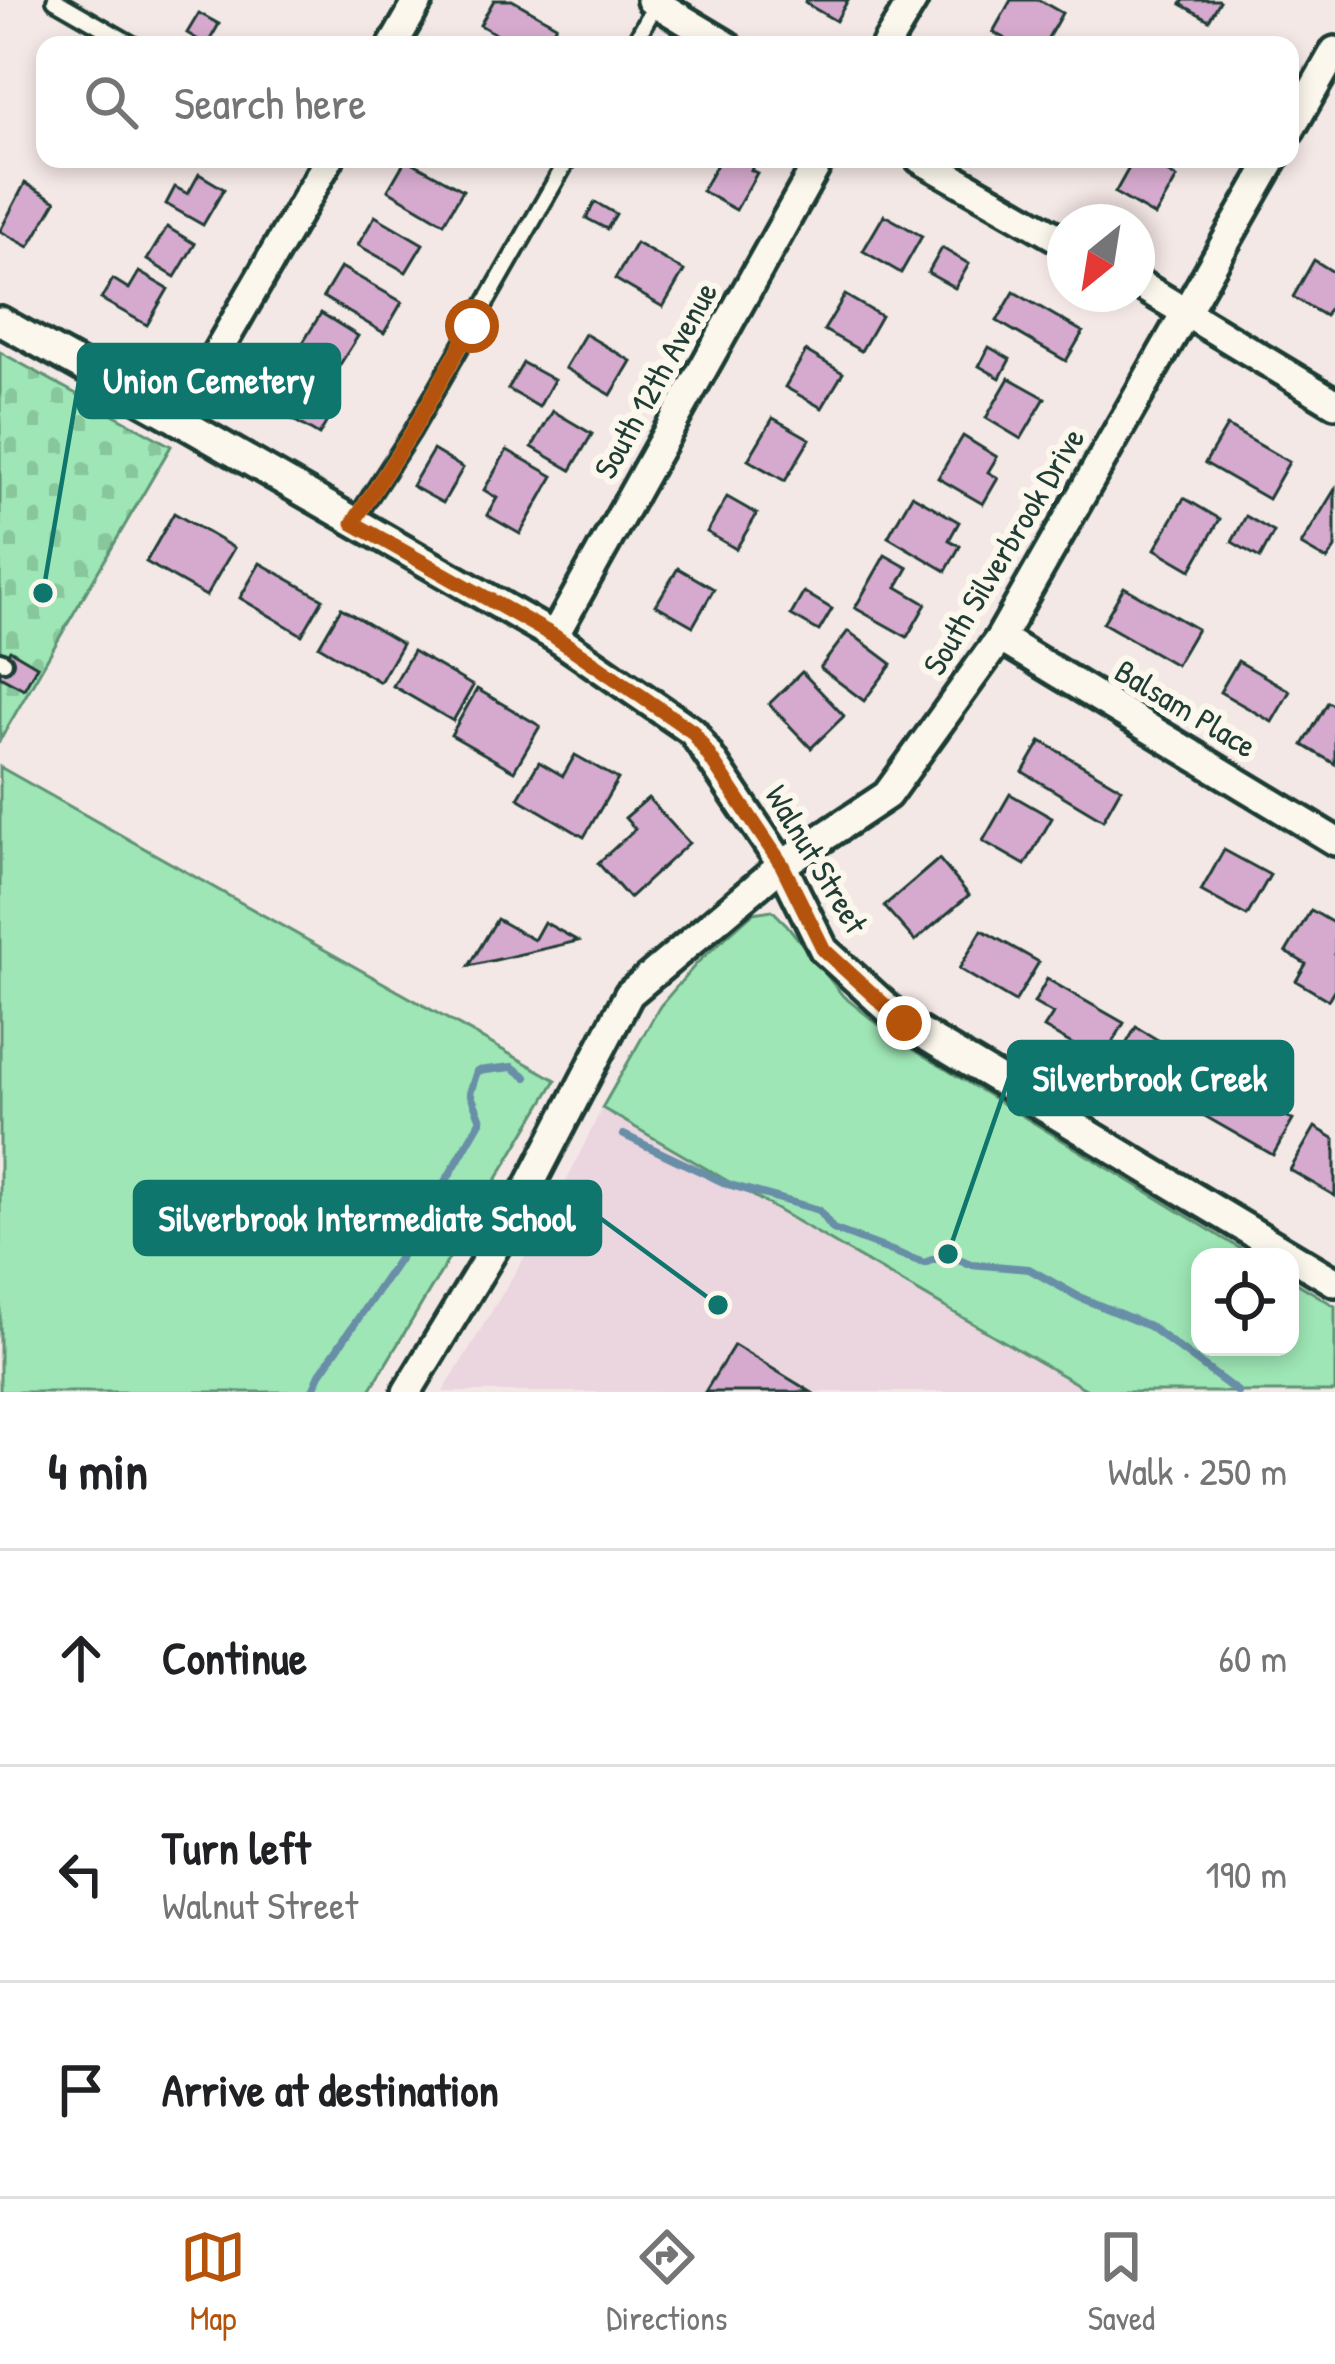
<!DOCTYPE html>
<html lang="en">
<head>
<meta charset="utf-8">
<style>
  body { margin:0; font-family:"Patrick Hand",sans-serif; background:#f2f2f2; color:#202124 }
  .controls { position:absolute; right:36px; bottom:36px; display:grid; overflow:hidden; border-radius:24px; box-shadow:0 6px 18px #0003 }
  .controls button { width:108px; height:108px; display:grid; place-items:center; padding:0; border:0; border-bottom:3px solid #e0e0e0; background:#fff; color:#202124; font:60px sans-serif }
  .compass { position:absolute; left:1047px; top:204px; width:108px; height:108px; border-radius:50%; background:#fff; box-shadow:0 6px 18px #0003; rotate:210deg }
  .stop { position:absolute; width:36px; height:36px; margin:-27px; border:9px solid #b45309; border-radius:50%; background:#fff }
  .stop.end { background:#b45309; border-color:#fff; box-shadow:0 3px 12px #0008 }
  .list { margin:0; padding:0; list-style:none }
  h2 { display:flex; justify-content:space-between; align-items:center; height:156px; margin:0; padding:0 48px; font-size:51px }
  h2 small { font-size:39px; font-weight:400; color:#757577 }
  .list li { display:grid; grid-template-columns:78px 1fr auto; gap:36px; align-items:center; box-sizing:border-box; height:216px; padding:0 48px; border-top:3px solid #e0e0e0 }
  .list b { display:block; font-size:45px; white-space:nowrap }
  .list p { margin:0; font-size:39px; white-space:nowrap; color:#757577 }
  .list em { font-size:39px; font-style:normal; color:#757577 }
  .icon { flex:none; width:66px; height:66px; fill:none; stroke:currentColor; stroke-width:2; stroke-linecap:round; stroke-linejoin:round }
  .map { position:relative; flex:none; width:1335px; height:1392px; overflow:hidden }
  .search { position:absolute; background:#fff; box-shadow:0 6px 18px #0003; left:36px; right:36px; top:36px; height:132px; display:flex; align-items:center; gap:30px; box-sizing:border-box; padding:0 42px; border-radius:24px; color:#757577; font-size:45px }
  .sheet { height:804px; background:#fff }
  nav { display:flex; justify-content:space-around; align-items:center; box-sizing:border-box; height:168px; border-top:3px solid #e0e0e0; background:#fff; font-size:33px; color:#757577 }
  nav a { display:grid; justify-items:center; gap:6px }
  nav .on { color:#b45309 }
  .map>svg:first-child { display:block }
</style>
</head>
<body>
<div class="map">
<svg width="1335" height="1392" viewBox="0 0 1335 1392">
  <defs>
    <pattern id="cemetery-stones" width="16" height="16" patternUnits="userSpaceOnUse" patternTransform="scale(3)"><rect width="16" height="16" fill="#9ee6b5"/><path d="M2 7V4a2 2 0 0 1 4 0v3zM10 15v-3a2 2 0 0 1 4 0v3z" fill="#88c69c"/></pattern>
  </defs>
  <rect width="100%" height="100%" fill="#f4e8e6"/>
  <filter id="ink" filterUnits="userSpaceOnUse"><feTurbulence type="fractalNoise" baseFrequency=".00833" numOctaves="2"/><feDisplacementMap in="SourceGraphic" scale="24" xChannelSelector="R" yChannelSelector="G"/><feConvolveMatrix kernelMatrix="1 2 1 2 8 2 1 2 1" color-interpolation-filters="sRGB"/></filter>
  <g filter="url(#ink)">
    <!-- built -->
    <path fill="#ebd5df" d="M602 1108 1091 1392H443L548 1218Z"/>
    <!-- cemetery -->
    <path fill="url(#cemetery-stones)" stroke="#5e9274" stroke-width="3" d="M0 352 171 446 0 740Z"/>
    <!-- green -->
    <g fill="#9ee6b5" stroke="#5e9274" stroke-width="3">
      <path d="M0 767 556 1080 369 1392H0Z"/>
      <path d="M772 910 787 925 843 996 898 1040 1254 1257H1200V1347H1290V1279L1335 1306V1392H1091L602 1108 660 1006 697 963 753 913Z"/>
    </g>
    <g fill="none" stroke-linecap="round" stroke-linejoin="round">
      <!-- stream -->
      <g stroke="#688fa7" stroke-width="8">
        <path d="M624 1135 727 1184 819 1210 833 1229 924 1263 948 1254 970 1264 1029 1269 1079 1297 1149 1326 1238 1392"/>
        <path d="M312 1392 320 1374 412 1240 481 1120 470 1093 477 1071 512 1067 526 1077"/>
      </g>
    </g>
    <!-- building -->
    <g fill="#d6aace" stroke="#1f3d34" stroke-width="3">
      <path d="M494 0H512L556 25 545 45H515L480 25Z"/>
      <path d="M807 0H848L836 21 805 3Z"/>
      <path d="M1011 0H1039L1062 13 1044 45H1016L993 32Z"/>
      <path d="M1184 0H1218L1220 1 1209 20 1181 4Z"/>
      <path d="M199 13 219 24 207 45 187 33Z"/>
      <path d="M406 159 463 190 444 223 388 190Z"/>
      <path d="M720 159H757L751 170 757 173 736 210 702 191Z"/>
      <path d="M1134 159H1145L1177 178 1155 216 1115 193Z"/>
      <path d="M199 174 224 189 203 225 166 204 175 187 188 194Z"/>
      <path d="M25 183 56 201 29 247 0 231Z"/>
      <path d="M595 202 616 214 607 229 586 218Z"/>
      <path d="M884 215 922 236 901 273 863 251Z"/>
      <path d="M375 216 423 244 406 272 358 245Z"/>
      <path d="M167 227 195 244 175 277 147 260Z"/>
      <path d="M636 243 684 271 663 307 615 279Z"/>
      <path d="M942 248 969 264 955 288 928 273Z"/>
      <path d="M1314 260 1335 273V299L1325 316 1293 297Z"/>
      <path d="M341 267 402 302 384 333 323 297Z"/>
      <path d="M139 272 168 289 147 325 101 299 113 279 129 289Z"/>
      <path d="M1014 292 1083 332 1066 361 997 321Z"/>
      <path d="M845 295 881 316 861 351 824 330Z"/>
      <path d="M321 313 358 336 334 374 298 351Z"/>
      <path d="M585 334 631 361 611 395 565 368Z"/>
      <path d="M989 347 1010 359 1000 378 979 366Z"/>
      <path d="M806 351 843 373 822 408 785 387Z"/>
      <path d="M523 363 554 380 539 407 508 389Z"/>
      <path d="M291 378 337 404 319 435 273 408Z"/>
      <path d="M1009 378 1045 398 1021 439 986 418Z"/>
      <path d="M553 411 592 434 571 470 532 447Z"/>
      <path d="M773 418 810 439 785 481 748 460Z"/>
      <path d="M1227 426 1289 462 1268 499 1205 463Z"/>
      <path d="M963 436 997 457 988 472 998 478 983 504 938 478Z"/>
      <path d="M433 450 463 468 443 503 412 486Z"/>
      <path d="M507 450 553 476 520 534 487 515 497 498 484 490Z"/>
      <path d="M1335 489V548L1327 560 1301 545Z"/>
      <path d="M912 495 959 522 949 540 960 546 946 571 888 537Z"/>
      <path d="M727 497 757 514 736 549 707 532Z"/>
      <path d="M1184 498 1220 519 1191 570 1155 549Z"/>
      <path d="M174 513 234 548 206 596 146 562Z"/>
      <path d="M1246 516 1274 532 1260 558 1232 542Z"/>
      <path d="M885 555 908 568 897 587 926 604 907 637 855 608Z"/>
      <path d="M260 563 323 599 302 635 240 598Z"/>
      <path d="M678 568 714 589 693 626 656 605Z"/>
      <path d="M1124 587 1197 629 1176 665 1103 623Z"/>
      <path d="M804 592 832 609 819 631 791 615Z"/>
      <path d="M341 608 402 644 380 682 319 646Z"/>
      <path d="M848 631 892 664 864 701 820 668Z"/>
      <path d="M10 650 37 666 24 689 0 676V668Z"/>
      <path d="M413 651 473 686 453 721 393 686Z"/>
      <path d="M1238 661 1290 691 1272 722 1220 692Z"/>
      <path d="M802 672 844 716 811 748 769 704Z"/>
      <path d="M477 689 540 726 514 771 451 735Z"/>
      <path d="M1328 702 1335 706V764L1303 745Z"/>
      <path d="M1041 741 1121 788 1103 820 1023 772Z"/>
      <path d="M575 755 618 779 584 837 518 798 539 762 563 776Z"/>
      <path d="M1010 794 1052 818 1025 865 983 841Z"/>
      <path d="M648 798 689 843 629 898 598 863 635 829 625 818Z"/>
      <path d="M1224 850 1270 875 1247 916 1201 891Z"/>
      <path d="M939 859 969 895 915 941 884 906Z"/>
      <path d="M1311 910 1335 924V988L1328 1000 1296 981 1306 964 1286 952Z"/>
      <path d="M497 919 534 940 544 922 578 941 469 966Z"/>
      <path d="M982 930 1039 962 1015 1002 959 969Z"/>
      <path d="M1047 979 1124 1023 1102 1061 1044 1028 1053 1014 1034 1003Z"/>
      <path d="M1136 1027 1212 1072 1198 1097 1169 1081 1162 1093 1114 1065Z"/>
      <path d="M1223 1080 1293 1120 1273 1155 1203 1115Z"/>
      <path d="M1315 1127 1335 1139V1196L1290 1170Z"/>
      <path d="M734 1345 788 1378 811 1392H705Z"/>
    </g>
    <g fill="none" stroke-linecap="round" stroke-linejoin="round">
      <defs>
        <g id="service">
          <path d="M55 0 133 45"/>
          <path d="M633 45 657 2"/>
          <path d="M353 523 412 432 568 159"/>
          <path d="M0 660 4 662"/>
        </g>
        <g id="minor">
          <path d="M651 0 726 45"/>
          <path d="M393 45 419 0"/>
          <path d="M886 45 913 0"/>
          <path d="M1290 130 1335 51"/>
          <path d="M920 159 1065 242"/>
          <path d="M1137 283 1335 403"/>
          <path d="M0 321 178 420 554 636 693 732 782 865 824 950 904 1023 1335 1282"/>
          <path d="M178 420 329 159"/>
          <path d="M554 636 820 159"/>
          <path d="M1000 638 1335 841"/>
          <path d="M407 1392 512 1219 629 994 782 865 887 795 1000 638 1273 159"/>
        </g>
      </defs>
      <!-- service casing -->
      <use href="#service" stroke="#1f3d34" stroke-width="22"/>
      <!-- minor casing -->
      <use href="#minor" stroke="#1f3d34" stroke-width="36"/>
      <!-- service -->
      <use href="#service" stroke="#fbf7ec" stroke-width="14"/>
      <!-- minor -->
      <use href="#minor" stroke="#fbf7ec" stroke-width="27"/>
    </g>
  </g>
  <g fill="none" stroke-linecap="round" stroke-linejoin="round" filter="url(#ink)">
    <!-- route -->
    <path stroke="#b45309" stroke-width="15" d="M472 326 412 432 353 523 554 636 693 732 782 865 824 950 904 1023"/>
  </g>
  <g text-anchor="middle" stroke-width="12" stroke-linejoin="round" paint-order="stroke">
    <!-- street labels -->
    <g font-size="33" fill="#1f3d34" stroke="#fbf7ec">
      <text transform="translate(655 380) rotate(-61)" y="12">South 12th Avenue</text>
      <text transform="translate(1003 551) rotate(-59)" y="12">South Silverbrook Drive</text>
      <text transform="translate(1186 708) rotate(31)" y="12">Balsam Place</text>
      <text transform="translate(817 859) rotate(59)" y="12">Walnut Street</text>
    </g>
  </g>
  <!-- callouts -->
  <path fill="none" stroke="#0f766e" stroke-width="4.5" d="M43 593L79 381M948 1254L1009 1078M718 1305L600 1218"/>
  <g fill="#0f766e" stroke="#fbf7ec" stroke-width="4.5">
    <circle cx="43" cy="593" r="12"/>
    <circle cx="948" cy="1254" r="12"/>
    <circle cx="718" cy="1305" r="12"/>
  </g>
  <g fill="#0f766e" stroke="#0f766e" stroke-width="4.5">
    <rect x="79" y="345" width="260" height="72" rx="12"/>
    <rect x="1009" y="1042" width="283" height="72" rx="12"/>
    <rect x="135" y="1182" width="465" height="72" rx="12"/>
  </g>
  <g font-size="36" text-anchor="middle" font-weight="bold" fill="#fff">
    <text x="209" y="393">Union Cemetery</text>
    <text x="1150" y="1091">Silverbrook Creek</text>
    <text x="367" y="1231">Silverbrook Intermediate School</text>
  </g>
</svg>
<div class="controls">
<button><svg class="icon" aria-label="locate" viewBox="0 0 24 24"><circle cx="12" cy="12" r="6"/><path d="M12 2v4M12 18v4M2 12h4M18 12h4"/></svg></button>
</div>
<svg class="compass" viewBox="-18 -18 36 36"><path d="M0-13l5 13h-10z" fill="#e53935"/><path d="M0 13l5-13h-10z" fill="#757577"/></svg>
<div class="stop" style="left:472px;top:326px"></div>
<div class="stop end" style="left:904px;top:1023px"></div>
<div class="search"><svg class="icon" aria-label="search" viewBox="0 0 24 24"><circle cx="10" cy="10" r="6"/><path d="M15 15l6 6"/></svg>Search here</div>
</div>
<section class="sheet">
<h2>4 min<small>Walk · 250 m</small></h2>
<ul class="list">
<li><svg class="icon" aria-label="ahead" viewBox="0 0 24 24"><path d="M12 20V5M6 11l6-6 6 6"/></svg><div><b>Continue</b></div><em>60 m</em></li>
<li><svg class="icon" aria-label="left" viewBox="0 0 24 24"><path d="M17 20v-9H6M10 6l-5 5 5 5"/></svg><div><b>Turn left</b><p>Walnut Street</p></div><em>190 m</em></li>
<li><svg class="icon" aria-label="arrive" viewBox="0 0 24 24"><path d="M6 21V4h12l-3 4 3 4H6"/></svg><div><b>Arrive at destination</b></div></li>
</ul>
</section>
<nav>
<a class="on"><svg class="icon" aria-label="map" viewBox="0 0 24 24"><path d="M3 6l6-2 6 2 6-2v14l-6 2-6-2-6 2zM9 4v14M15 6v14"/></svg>Map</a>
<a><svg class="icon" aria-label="directions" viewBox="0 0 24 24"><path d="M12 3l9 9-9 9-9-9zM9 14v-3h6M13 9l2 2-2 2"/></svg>Directions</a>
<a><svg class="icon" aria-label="saved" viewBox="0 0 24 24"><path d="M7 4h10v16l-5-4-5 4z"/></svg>Saved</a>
</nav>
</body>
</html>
